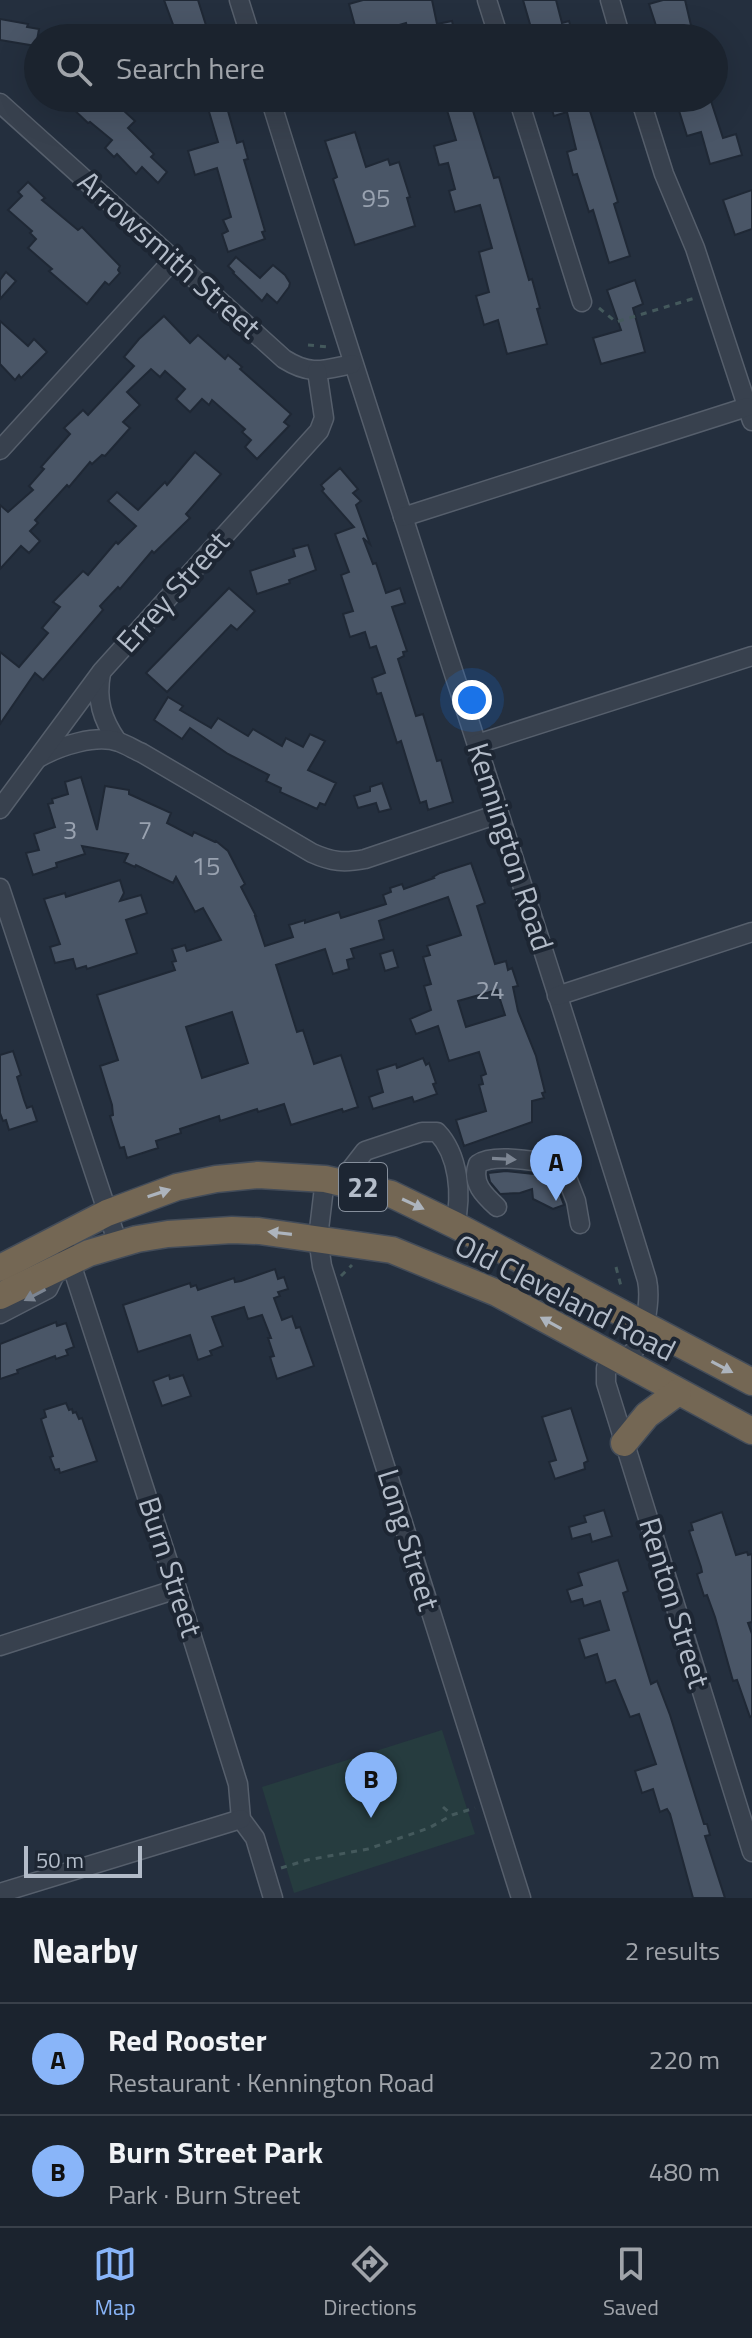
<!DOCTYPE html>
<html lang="en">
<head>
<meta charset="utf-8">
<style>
  body { margin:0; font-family:"Titillium Web",sans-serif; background:#282f3a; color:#f1f3f6 }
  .scale { position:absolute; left:24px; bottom:20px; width:118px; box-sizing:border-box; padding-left:8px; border:4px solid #b3bcc9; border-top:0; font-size:22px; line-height:28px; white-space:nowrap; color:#b3bcc9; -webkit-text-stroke:6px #1d2633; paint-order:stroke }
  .you { position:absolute; left:472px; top:700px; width:28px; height:28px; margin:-20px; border:6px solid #fff; border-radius:50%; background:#1a73e8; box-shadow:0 0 0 12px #1a73e833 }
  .badge { display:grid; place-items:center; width:52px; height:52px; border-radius:50%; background:#89b5f9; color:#111; font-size:26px; font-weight:700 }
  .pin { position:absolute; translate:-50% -66px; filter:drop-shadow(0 2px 4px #0008) }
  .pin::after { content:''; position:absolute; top:42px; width:28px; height:24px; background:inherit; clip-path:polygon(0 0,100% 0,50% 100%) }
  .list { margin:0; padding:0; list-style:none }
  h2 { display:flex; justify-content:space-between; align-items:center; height:104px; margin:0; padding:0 32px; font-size:34px }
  h2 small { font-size:26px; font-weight:400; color:#a0a4aa }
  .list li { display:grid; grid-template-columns:52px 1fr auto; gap:24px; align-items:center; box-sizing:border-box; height:112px; padding:0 32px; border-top:2px solid #39404a }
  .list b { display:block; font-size:30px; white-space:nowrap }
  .list p { margin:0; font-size:26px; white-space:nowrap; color:#a0a4aa }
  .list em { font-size:26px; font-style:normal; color:#a0a4aa }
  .icon { flex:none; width:44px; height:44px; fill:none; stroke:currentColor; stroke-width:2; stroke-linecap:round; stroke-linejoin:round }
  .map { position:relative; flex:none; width:752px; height:1898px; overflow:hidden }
  .search { position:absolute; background:#1b232e; box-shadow:0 8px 32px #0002; left:24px; right:24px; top:24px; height:88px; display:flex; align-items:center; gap:20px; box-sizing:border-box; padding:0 28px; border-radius:44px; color:#a0a4aa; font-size:30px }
  .sheet { height:328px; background:#1b232e }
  nav { display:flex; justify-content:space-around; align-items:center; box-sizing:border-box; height:112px; border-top:2px solid #39404a; background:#1b232e; font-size:22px; color:#a0a4aa }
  nav a { display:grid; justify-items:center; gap:4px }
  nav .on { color:#89b5f9 }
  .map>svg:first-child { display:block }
</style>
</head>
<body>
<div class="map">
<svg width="752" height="1898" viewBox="0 0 752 1898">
  <rect width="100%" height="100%" fill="#242f3e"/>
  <!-- green -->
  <path fill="#263c3f" d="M442 1730 475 1834 294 1893 262 1787Z"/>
  <!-- building -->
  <g fill="#4a5667" stroke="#1f2835" stroke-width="2" fill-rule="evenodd">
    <path d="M164 0H198L210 38H178Z"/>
    <path d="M363 0H432L437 24 452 21 456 38H410L406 23 358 37 349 4Z"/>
    <path d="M523 0H556L562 23 569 21 574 38H534Z"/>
    <path d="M663 0H685L694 38H660L649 4Z"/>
    <path d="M0 19 28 24 27 27 39 29 36 46 0 40Z"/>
    <path d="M76 98H110L135 121 128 128 154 154 151 157 167 172 158 183 142 167 136 174 117 154 114 157 105 148 112 140 90 122 88 123 69 105Z"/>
    <path d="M230 98 233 109 228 111 237 143 243 141 248 159 244 160 265 231 262 232 265 239 228 252 222 234 228 231 223 220 231 217 217 168 195 175 188 151 218 142 207 105Z"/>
    <path d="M453 98H469L494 178 499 177 529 280 532 279 540 308 537 309 547 344 507 354 498 320 484 325 476 296 489 292 479 252 492 248 480 205 455 212 449 191 455 189 448 163 439 165 434 146 456 140 444 100Z"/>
    <path d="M548 98H586L618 202 614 204 630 256 609 263 593 210 589 212 577 174 573 175 567 152 576 149 567 112 554 116Z"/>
    <path d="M675 98H710L723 138 736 134 742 155 710 164 701 132 687 136Z"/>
    <path d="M355 132 366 167 388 159 390 165 399 162 410 197 407 198 415 226 355 245 333 179 337 177 325 141Z"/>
    <path d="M28 182 45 198 42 200 78 230 82 227 120 266 118 270 120 273 109 285 105 282 87 304 49 271 52 269 28 248 36 239 30 233 32 231 8 210 22 196 18 192Z"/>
    <path d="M752 190V229L735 235 723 200Z"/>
    <path d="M236 257 260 278 273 265 285 275 290 283 289 287 277 303 267 294 262 301 233 273 234 272 228 266Z"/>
    <path d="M6 272 16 281 0 299V280Z"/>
    <path d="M635 280 643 304 633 308 645 352 601 364 593 338 621 330 607 290Z"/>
    <path d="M164 316 190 343 198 335 225 359 228 355 242 367 240 369 291 414 284 422 289 426 257 459 245 447 251 440 242 432 245 429 212 400 209 405 202 399 190 412 176 399 185 389 165 371 160 377 151 369 127 392 140 405 123 422 130 428 105 456 102 455 92 464 90 462 69 487 67 485 35 520 38 523 30 531 40 541 29 553 21 546 0 569V505L8 512 33 490 29 486 44 469 41 467 70 434 64 428 83 410 88 415 134 366 124 357 139 339Z"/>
    <path d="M0 321 28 346 34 339 47 352 21 378 19 375 15 380 0 364Z"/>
    <path d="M195 452 221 474 186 514 190 518 154 553 152 551 120 589 118 587 100 606 103 610 43 680 35 673 0 724V652L19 667 48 633 42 628 60 607 53 602 83 571 88 575 116 542 118 544 136 526 108 501 117 492 138 510 165 482 167 485Z"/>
    <path d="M340 468 358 489 353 493 361 501 356 505 370 544 363 538 373 564 376 563 386 593 400 588 405 603 392 607 407 651 403 652 404 656 398 659 416 716 423 714 437 761 441 760 453 802 428 810 426 801 420 803 401 741 397 743 381 693 377 694 372 678 385 673 376 646 370 648 365 632 350 637 343 614 353 611 341 575 349 572 335 534 354 527 322 491 324 489 321 485Z"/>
    <path d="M308 545 316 570 289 580 290 583 257 594 250 571 295 556 293 549Z"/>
    <path d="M229 588 255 611 237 630 231 625 167 692 146 673Z"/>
    <path d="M168 697 183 706 180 710 211 728 218 718 248 736 253 729 282 746 286 738 303 747 310 734 325 741 308 770 336 783 325 805 320 803 317 809 280 792 281 788 266 781 269 775 228 754 190 728 182 739 154 720Z"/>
    <path d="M81 777 97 830 105 786 129 790V794L171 813 167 823 192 836 194 832 215 842 216 841 228 851 245 884 241 887 256 916H255L265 946 293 937 289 925 305 920V923L339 912 341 918 386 904 383 895 391 892 390 888 402 884 404 889 434 878 433 877 440 873 471 863 485 903 477 906 495 964 506 961 508 970 512 968 518 986 513 987 518 1011 536 1056 545 1092 542 1093 544 1098 532 1101V1122L464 1146 456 1120 486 1111 479 1085 483 1084 481 1076 486 1074 479 1052 449 1061 438 1026 416 1034 410 1019 431 1010 424 986 431 984 423 957 430 955 427 946 461 935 448 897 379 921 384 939 351 949 354 958 347 960 349 969 333 974 325 949 276 965 297 1032 303 1030 314 1064 341 1055 358 1107 343 1112 342 1109 291 1125 284 1104 258 1112 257 1109 220 1121 219 1116 180 1129 181 1133 156 1141 158 1148 127 1158 124 1147 120 1148 110 1116 113 1115 112 1105 100 1066 118 1060 97 995 175 970 172 962 176 961 172 949 185 945 187 951 221 940 203 908 195 912 176 877 173 883 136 865 135 867 124 862 128 854 82 846 85 854 56 863 57 867 33 875 26 853 39 850 34 834 55 827 48 804 53 803 52 799 68 794 65 782ZM497 990 505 1015 466 1027 458 1001ZM232 1012 248 1063 202 1078 186 1027Z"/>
    <path d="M382 783 391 809 379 812 376 803 358 808 354 796 370 791V787Z"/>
    <path d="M120 880 124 893 120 901 141 895 147 913 126 920 137 953 87 969 86 966 76 969 73 959 55 963 50 947 60 944 44 899 65 893 66 897Z"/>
    <path d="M393 950 398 967 385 971 380 954Z"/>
    <path d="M13 1051 21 1075 17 1077 24 1100 27 1108 32 1106 37 1121 9 1130 6 1120 3 1121 0 1113V1055Z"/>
    <path d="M423 1058 426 1065 429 1063 436 1083 433 1084 437 1094 414 1102 412 1097 373 1109 369 1097 383 1092 377 1070 396 1064 397 1068Z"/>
    <path d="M506 1171 553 1176 564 1205 553 1209 533 1199 532 1189 520 1193 500 1194 490 1182 488 1173Z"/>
    <path d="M275 1269 278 1279 284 1277 288 1289 278 1292 280 1296 274 1298 282 1320 292 1316 296 1328 300 1327 314 1366 277 1379 270 1357 274 1356 268 1338H271L262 1315 248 1319 244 1307 212 1317 223 1346 210 1351 212 1355 198 1360 190 1335 138 1352 123 1305 190 1283 191 1287 196 1285 198 1290 234 1278 235 1282 241 1281Z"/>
    <path d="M56 1322 57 1326 66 1323 74 1347 66 1350 68 1355 56 1359 55 1356 17 1370 18 1373 0 1379V1344Z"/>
    <path d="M169 1375 170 1379 183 1375 191 1396 162 1406 153 1381Z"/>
    <path d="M66 1403 69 1410 72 1409 73 1413 76 1412 79 1419 82 1418 97 1461 60 1473 59 1469 55 1470 50 1457 53 1456 41 1419 46 1417 44 1410Z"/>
    <path d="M571 1408 588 1461 584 1463 585 1469 555 1479 549 1462 556 1460 542 1417Z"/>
    <path d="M604 1510 612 1536 592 1542 590 1534 572 1539 569 1527 586 1522 584 1516Z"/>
    <path d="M722 1512 736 1555 747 1552 748 1555 752 1554V1622L748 1623 752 1634V1716L750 1717 737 1680 733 1681 715 1617 707 1595 704 1596 697 1574 702 1572 701 1567 689 1531 693 1530 691 1523Z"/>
    <path d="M618 1560 628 1591 623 1593 651 1684 657 1681 670 1715 704 1824H707L710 1835 705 1836 725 1898H693L670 1814 667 1809 660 1812 653 1789 642 1793 635 1771 656 1764 639 1714 630 1717 615 1680 606 1683 597 1654 585 1658 579 1639 609 1630 600 1601 584 1606 582 1599 571 1602 567 1590 582 1585 578 1573Z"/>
  </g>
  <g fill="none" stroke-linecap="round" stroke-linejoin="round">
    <defs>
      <g id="minor">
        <path d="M239 0 251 38"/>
        <path d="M487 0 499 38"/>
        <path d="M610 0 621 38"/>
        <path d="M270 98C392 493 526 885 647 1280 651 1299 645 1342 630 1355 624 1361 613 1363 606 1368V1383L752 1852"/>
        <path d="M518 98 582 302"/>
        <path d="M640 98 664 174 695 248 752 421"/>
        <path d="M0 103 284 359C311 376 323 370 352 364"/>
        <path d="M0 450 173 260"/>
        <path d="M403 517 747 407"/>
        <path d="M101 673C96 700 102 719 117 741"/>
        <path d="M477 744 752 656"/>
        <path d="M40 757C60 746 96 734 119 742 127 745 135 750 142 753L312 853C332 862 344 863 365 859L498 814"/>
        <path d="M0 809 102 671 319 431 324 418 317 371"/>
        <path d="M0 888 118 1244"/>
        <path d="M557 996 752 932"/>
        <path d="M325 1179 318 1238 322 1266 521 1898"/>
        <path d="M341 1182 365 1151 422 1132H437C459 1155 462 1195 455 1225"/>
        <path d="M497 1207C484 1195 471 1183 478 1164 495 1152 541 1163 562 1165L576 1201 580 1224"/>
        <path d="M67 1251 177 1589 238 1784 241 1819 255 1838 273 1898"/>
        <path d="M0 1314 48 1289 59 1266"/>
        <path d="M0 1646 177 1589"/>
        <path d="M0 1893 241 1819"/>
      </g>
      <g id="highway">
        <path d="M0 1268 107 1213 177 1187 216 1179 258 1175 325 1179 391 1194 455 1225 752 1382"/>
        <path d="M0 1296 89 1253 137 1239 168 1234 232 1230 259 1231 392 1250 497 1293 752 1431"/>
        <path d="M624 1443 647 1415 678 1392"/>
      </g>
    </defs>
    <!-- minor casing -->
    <use href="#minor" stroke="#565f6c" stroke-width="21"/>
    <!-- highway casing -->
    <use href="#highway" stroke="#434c59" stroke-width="29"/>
    <!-- path -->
    <g stroke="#44595c" stroke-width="3" stroke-dasharray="6 6" stroke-linecap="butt">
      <path d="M599 308 616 322 695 298"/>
      <path d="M308 345 329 347"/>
      <path d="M616 1267 622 1290"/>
      <path d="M341 1276 352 1265"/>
      <path d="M443 1807 452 1815"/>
      <path d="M281 1868 307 1860 368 1849 429 1828 452 1815 475 1808"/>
    </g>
    <!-- minor -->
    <use href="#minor" stroke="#38414e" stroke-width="18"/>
    <!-- highway -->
    <use href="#highway" stroke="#746754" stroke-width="26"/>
  </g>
  <!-- one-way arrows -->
  <defs><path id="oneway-solid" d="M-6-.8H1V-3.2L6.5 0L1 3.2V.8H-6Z" transform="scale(2)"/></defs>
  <g fill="#7c8592">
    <use href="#oneway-solid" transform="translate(504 1159) rotate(3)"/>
    <use href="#oneway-solid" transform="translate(35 1295) rotate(152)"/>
  </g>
  <g fill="#adb4bd">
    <use href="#oneway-solid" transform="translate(159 1193) rotate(-18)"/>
    <use href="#oneway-solid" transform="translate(413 1204) rotate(25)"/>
    <use href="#oneway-solid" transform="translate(280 1233) rotate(-173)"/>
    <use href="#oneway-solid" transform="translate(551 1323) rotate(-151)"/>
    <use href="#oneway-solid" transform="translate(722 1367) rotate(28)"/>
  </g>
  <g text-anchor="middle" stroke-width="8" stroke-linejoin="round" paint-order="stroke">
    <!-- number labels -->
    <g font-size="26" fill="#99a2b0">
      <text x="376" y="207">95</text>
      <text x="70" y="839">3</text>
      <text x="145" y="839">7</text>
      <text x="206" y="875">15</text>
      <text x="490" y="999">24</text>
    </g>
    <!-- shield labels -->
    <rect fill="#1d2633" stroke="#868f9c" stroke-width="2" x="339" y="1163" width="48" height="48" rx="6"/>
    <g font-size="28" font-weight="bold" fill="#b3bcc9">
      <text x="363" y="1197">22</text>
    </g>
    <!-- street labels -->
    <g font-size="30" fill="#b3bcc9" stroke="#1d2633">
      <text transform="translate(169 255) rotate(42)" y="10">Arrowsmith Street</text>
      <text transform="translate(173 592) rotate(-48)" y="10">Errey Street</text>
      <text transform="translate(510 847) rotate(72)" y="10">Kennington Road</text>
      <text transform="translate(565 1298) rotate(27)" y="10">Old Cleveland Road</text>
      <text transform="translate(408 1540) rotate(73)" y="10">Long Street</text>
      <text transform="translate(170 1567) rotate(72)" y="10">Burn Street</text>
      <text transform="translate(674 1603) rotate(73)" y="10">Renton Street</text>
    </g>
  </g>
</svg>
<div class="scale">50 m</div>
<div class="you"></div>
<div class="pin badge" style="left:556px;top:1201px">A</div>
<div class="pin badge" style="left:371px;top:1818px">B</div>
<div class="search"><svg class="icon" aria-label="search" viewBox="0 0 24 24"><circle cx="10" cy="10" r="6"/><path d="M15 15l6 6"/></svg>Search here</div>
</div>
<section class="sheet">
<h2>Nearby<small>2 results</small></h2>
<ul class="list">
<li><span class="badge">A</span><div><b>Red Rooster</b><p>Restaurant · Kennington Road</p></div><em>220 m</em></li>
<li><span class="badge">B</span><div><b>Burn Street Park</b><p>Park · Burn Street</p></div><em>480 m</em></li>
</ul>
</section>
<nav>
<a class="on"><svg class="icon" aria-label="map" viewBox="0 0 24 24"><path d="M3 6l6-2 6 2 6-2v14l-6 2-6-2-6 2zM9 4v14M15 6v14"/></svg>Map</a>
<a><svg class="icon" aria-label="directions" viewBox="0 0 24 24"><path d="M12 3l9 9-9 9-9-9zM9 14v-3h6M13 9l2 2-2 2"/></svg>Directions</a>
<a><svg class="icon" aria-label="saved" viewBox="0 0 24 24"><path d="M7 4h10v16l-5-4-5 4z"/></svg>Saved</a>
</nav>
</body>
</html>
